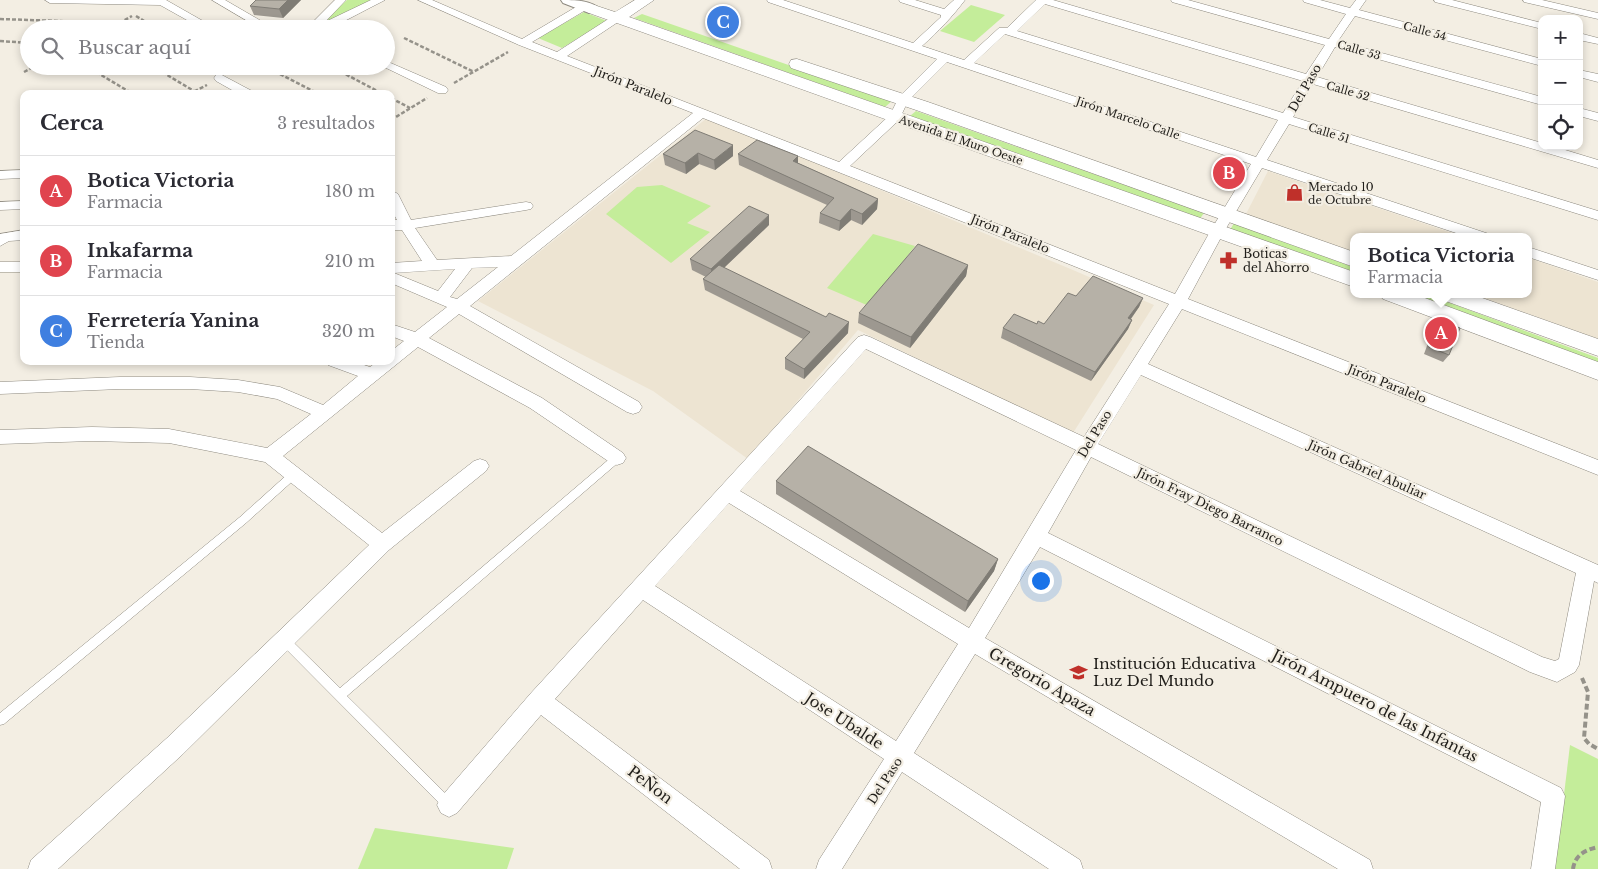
<!DOCTYPE html>
<html lang="es">
<head>
<meta charset="utf-8">
<style>
  body { margin:0; font-family:"Libre Baskerville",serif; background:#f2f2f3; color:#2b2b33 }
  .controls { position:absolute; right:15px; top:15px; display:grid; overflow:hidden; border-radius:10px; box-shadow:0 2px 8px #0003 }
  .controls button { width:45px; height:45px; display:grid; place-items:center; padding:0; border:0; border-bottom:1px solid #e1e1e2; background:#fff; color:#2b2b33; font:25px sans-serif }
  .you { position:absolute; left:1040px; top:580px; width:18px; height:18px; margin:-12px; border:4px solid #fff; border-radius:50%; background:#1a73e8; box-shadow:0 0 0 8px #1a73e833 }
  .badge { display:grid; place-items:center; width:32px; height:32px; border-radius:50%; background:#0f766e; color:#fff; font-size:16px; font-weight:700 }
  .pin { position:absolute; translate:-50% -50%; border:2px solid #fff; box-shadow:0 1px 5px #0006 }
  .popup { position:absolute; left:1350px; top:233px; width:182px; height:65px; box-sizing:border-box; display:grid; place-content:center; border-radius:10px; background:#fff; filter:drop-shadow(0 1px 4px #0005); font-size:16px; white-space:nowrap; color:#7c7c81 }
  .popup b { font-size:19px; color:#2b2b33 }
  .popup::after { content:''; position:absolute; left:50%; top:100%; margin-left:-10px; border:10px solid transparent; border-top-color:#fff }
  .list { margin:0; padding:0; list-style:none }
  h2 { display:flex; justify-content:space-between; align-items:center; height:65px; margin:0; padding:0 20px; font-size:21px }
  h2 small { font-size:16px; font-weight:400; color:#7c7c81 }
  .list li { display:grid; grid-template-columns:32px 1fr auto; gap:15px; align-items:center; box-sizing:border-box; height:70px; padding:0 20px; border-top:1px solid #e1e1e2 }
  .list b { display:block; font-size:19px; white-space:nowrap }
  .list p { margin:0; font-size:16px; white-space:nowrap; color:#7c7c81 }
  .list em { font-size:16px; font-style:normal; color:#7c7c81 }
  .icon { flex:none; width:28px; height:28px; fill:none; stroke:currentColor; stroke-width:2; stroke-linecap:round; stroke-linejoin:round }
  .map { position:relative; flex:none; width:1598px; height:869px; overflow:hidden }
  .search { position:absolute; background:#fff; box-shadow:0 2px 8px #0003; left:20px; top:20px; width:375px; height:55px; display:flex; align-items:center; gap:12px; box-sizing:border-box; padding:0 18px; border-radius:28px; color:#7c7c81; font-size:19px }
  .panel { position:absolute; background:#fff; box-shadow:0 2px 8px #0003; left:20px; top:90px; width:375px; height:275px; border-radius:10px }
  .map>svg:first-child { display:block }
</style>
</head>
<body>
<div class="map">
<svg width="1598" height="869" viewBox="0 0 1598 869">
  <rect width="100%" height="100%" fill="#f3eee3"/>
  <!-- built -->
  <g fill="#ede4d2">
    <path d="M707 118 1073 270 1154 305 1073 433 858 330 748 459 653 391 478 301Z"/>
    <path d="M1268 171 1464 237H1354L1353 252 1246 214Z"/>
    <path d="M1529 258 1598 282V339L1473 294H1528Z"/>
  </g>
  <!-- green -->
  <g fill="#c4ed9a">
    <path d="M347 0H375L324 23 323 22Z"/>
    <path d="M971 5 1005 15 974 42 940 31Z"/>
    <path d="M584 12 607 21 562 48 538 38Z"/>
    <path d="M642 14 892 101 885 107 634 18Z"/>
    <path d="M916 111 1204 213 1199 220 910 116Z"/>
    <path d="M662 185 711 206 687 223 710 232 671 263 606 214 637 187Z"/>
    <path d="M1234 223 1353 267V276L1230 230Z"/>
    <path d="M873 234 915 246 869 306 827 288Z"/>
    <path d="M1403 294H1426L1598 358V367Z"/>
    <path d="M1570 745 1598 759V869H1555Z"/>
    <path d="M375 828 514 848 507 869H358Z"/>
  </g>
  <g fill="none" stroke-linecap="round" stroke-linejoin="round">
    <defs>
      <g id="service">
        <path d="M617 454 620 455 621 458 620 461 347 696 452 800 454 804 452 808 448 810 444 808 280 643 279 640 280 637 284 635 288 637 340 688 614 455Z"/>
        <path d="M293 471 296 472 298 475 296 478 246 523 4 724 0 725V713L240 517 290 472Z"/>
      </g>
      <g id="minor">
        <path d="M45 0H166L217 29H203L160 5 50 3Z"/>
        <path d="M212 0H225L275 29H261Z"/>
        <path d="M335 0H346L325 22 371 0H385L329 29H311L313 22Z"/>
        <path d="M418 0H432L522 39 581 4H589L590 6 589 8 532 42 557 52 613 16H621L622 18 621 20 567 56 839 162 890 115 899 97 937 59 768 2 767 0H783L913 43 941 17V15L900 2 899 0H915L944 9 954 0H965C952 17 939 31 922 46L964 60 999 28H1007L1036 0H1053L1306 74 1325 45 1172 2 1171 0H1188L1329 39 1346 14 1304 2 1303 0H1320L1350 8 1356 0H1366L1359 10 1542 59V66L1355 16 1338 41 1542 97V105L1335 47 1317 77 1542 143V146H1552L1598 160V168L1313 84 1293 117 1598 211V220L1289 124 1267 160 1489 234 1491 237H1468L1262 168 1225 230 1188 299 1598 460V475L1182 309 1148 364 1598 565V583L1594 581 1579 665 1575 672 1557 682 1530 672 1091 457 1048 533 1561 788 1565 796 1555 869H1531L1541 802 1040 547 985 638 1370 860 1373 869H1338L975 654 914 753 1080 860 1083 869H1049L902 772 842 869H816L819 860 884 759 643 600 555 699 769 860 772 869H740L541 715 457 813 449 817 441 813 437 805 441 797 531 693 858 337 864 335 870 337 1084 437 1169 304 703 118 470 306 639 402 642 407 639 412 633 414 627 412 459 314 429 338 542 398 623 453 626 458 623 463 617 465 611 463 530 408 418 347 283 456 382 533 474 461 480 459 486 461 489 466 486 471 389 550 183 754 58 869H28L31 860 167 738 369 545 265 462 169 443 92 441 0 444V430L92 427 169 429 267 448 311 414 277 399 238 392 190 389H120L0 394V382L120 377H190L238 380 280 387 323 405 358 376 328 365 326 361H352L370 367 378 361H391V351L404 341 391 336V324L415 332 447 307 391 283V263L422 261 402 230H391V220H397L391 209V190L398 194 411 220 526 202 531 203 533 206 531 209 526 210 415 228 437 260 511 256 693 113 519 45ZM1045 4 1303 81 1283 113 1017 31ZM1005 34 1278 120 1256 157 974 63ZM947 62 1251 164 1211 230 1175 294 850 166 899 120 908 101ZM498 267 457 299 450 297 472 268ZM455 269 438 291 394 273ZM866 349 1076 450 969 628 740 491ZM1141 375 1576 573 1559 659 1555 661 1542 657 1098 444ZM729 503 958 644 896 741 655 586Z"/>
        <path d="M1434 0H1452L1542 23V29L1435 2Z"/>
        <path d="M1523 0H1542L1598 13V19L1524 2Z"/>
        <path d="M1579 33 1598 38V44L1579 40Z"/>
        <path d="M386 61 446 87 448 90 446 93H438L382 66H386Z"/>
        <path d="M1579 70 1598 74V82L1579 77Z"/>
        <path d="M220 74 252 91 254 94H239L216 81 214 78 216 75Z"/>
        <path d="M1579 108 1598 113V121L1579 116Z"/>
        <path d="M24 170V178L0 179V171Z"/>
        <path d="M24 201V209L0 210V202Z"/>
        <path d="M24 230V240L9 241 0 246V234Z"/>
        <path d="M1528 247 1598 270V280L1528 257Z"/>
        <rect x="0" y="262" width="24" height="10"/>
      </g>
      <path id="tertiary" d="M561 0C574 0 592 0 601 10L599 13H589L563 3Z"/>
      <g id="secondary">
        <path d="M635 0H654L629 17 1354 272V287L589 13 586 10 589 7 594 5 615 12Z"/>
        <path d="M797 59 928 102 1354 252V267L916 110 791 68 789 64 791 60Z"/>
        <path d="M1380 294H1414L1598 362V380L1383 299Z"/>
        <path d="M1437 294H1471L1598 339V356L1440 299Z"/>
      </g>
    </defs>
    <!-- service casing -->
    <use href="#service" stroke="#8d897f" stroke-width="1"/>
    <!-- minor casing -->
    <use href="#minor" stroke="#8d897f" stroke-width="1"/>
    <!-- tertiary casing -->
    <use href="#tertiary" stroke="#8d897f" stroke-width="2"/>
    <!-- secondary casing -->
    <use href="#secondary" stroke="#8d897f" stroke-width="1"/>
    <!-- path-far1 -->
    <g stroke="#95928a" stroke-width="2.5" stroke-dasharray="4 2" stroke-linecap="butt">
      <path d="M136 16 157 29"/>
      <path d="M0 19 120 23"/>
      <path d="M109 29 132 16"/>
      <path d="M404 38 474 72"/>
      <path d="M0 41 29 43"/>
      <path d="M86 66 133 94"/>
      <path d="M152 66 194 91"/>
      <path d="M264 66 319 94"/>
      <path d="M330 66 383 94"/>
      <path d="M234 71 244 66"/>
      <path d="M24 72 35 66"/>
      <path d="M454 83 508 52"/>
      <path d="M189 94 207 85"/>
      <path d="M391 98 410 108"/>
      <path d="M391 120 427 98"/>
    </g>
    <!-- path -->
    <g stroke="#95928a" stroke-width="4" stroke-dasharray="6 3" stroke-linecap="butt">
      <path d="M1582 678 1588 692 1584 738 1589 744 1598 749"/>
      <path d="M1573 869C1575 855 1585 850 1598 847"/>
    </g>
    <!-- service -->
    <use href="#service" fill="#fff" fill-rule="evenodd"/>
    <!-- minor -->
    <use href="#minor" fill="#fff" fill-rule="evenodd"/>
    <!-- tertiary -->
    <use href="#tertiary" fill="#fff" fill-rule="evenodd"/>
    <!-- secondary -->
    <use href="#secondary" fill="#fff" fill-rule="evenodd"/>
  </g>
  <!-- wall -->
  <g fill="#9d9890">
    <path d="M256 0H301L283 18 254 15 250 6Z"/>
    <path d="M695 130 733 156 715 170 699 164 686 174 665 165 663 154Z"/>
    <path d="M738 154 798 156V163L878 199 877 209 862 225 851 220 839 231 819 223 820 213 827 205 739 165Z"/>
    <path d="M769 225 724 268 848 333 804 379 785 369V358L803 339 705 290 703 279 706 277 692 270 690 259Z"/>
    <path d="M968 265 966 276 910 348 858 323 859 313Z"/>
    <path d="M1076 296 1143 298 1139 307 1131 319 1132 320 1128 329 1091 381 1001 338 1003 328 1037 324H1044Z"/>
    <path d="M1440 320 1449 355 1443 362 1424 354 1434 327Z"/>
    <path d="M776 481 998 559 994 571 965 612 776 494Z"/>
  </g>
  <!-- shaded-wall -->
  <g fill="#7f7c75">
    <path d="M288 0H301L283 18 279 9Z"/>
    <path d="M733 145V156L715 170 714 160Z"/>
    <path d="M698 153 699 164 686 174 685 163Z"/>
    <path d="M798 156V167L793 161Z"/>
    <path d="M878 199 877 209 862 225V214Z"/>
    <path d="M851 209V220L839 231 840 221Z"/>
    <path d="M769 215V225L712 279 711 269Z"/>
    <path d="M968 265 966 276 910 348 911 337Z"/>
    <path d="M1143 298 1139 307 1124 328 1128 318Z"/>
    <path d="M1132 320 1128 329 1091 381 1095 372Z"/>
    <path d="M849 322 848 333 804 379V369Z"/>
    <path d="M998 559 994 571 965 612 968 601Z"/>
  </g>
  <!-- building -->
  <g fill="#b6b1a7" stroke="#7f7c75">
    <path d="M256 0H288L279 9 250 6Z"/>
    <path d="M695 130 733 145 714 160 698 153 685 163 663 154Z"/>
    <path d="M757 140 798 156 793 161 878 199 862 214 851 209 840 221 820 213 834 198 738 154Z"/>
    <path d="M749 206 769 215 711 269 690 259Z"/>
    <path d="M918 244 968 265 911 337 859 313Z"/>
    <path d="M719 265 826 317 829 313 849 322 804 369 785 358 810 332 703 279Z"/>
    <path d="M1093 276 1143 298 1128 318 1132 320 1095 372 1003 328 1014 314 1037 324 1038 321 1044 324 1068 293 1076 296Z"/>
    <path d="M1440 320 1460 328 1449 355 1429 347Z"/>
    <path d="M808 446 998 559 968 601 776 481Z"/>
  </g>
  <!-- icons -->
  <defs>
    <symbol id="shop-bare" viewBox="-9 -9 18 18"><path d="M-5-2.5h2.3a2.7 3.5 0 0 1 5.4 0H5L5.5 6h-11ZM-1.5-2.5h3a1.5 2.3 0 0 0-3 0Z" fill="#bf302a" stroke="#f3eee3" stroke-width="2.5" paint-order="stroke"/></symbol>
    <symbol id="pharmacy-bare" viewBox="-9 -9 18 18"><path d="M-2-6h4v4h4v4h-4v4h-4v-4h-4v-4h4Z" fill="#bf302a" stroke="#f3eee3" stroke-width="2.5" paint-order="stroke"/></symbol>
    <symbol id="school-bare" viewBox="-9 -9 18 18"><path d="M0-5L7-2L0 1L-7-2ZM-4 1L0 2.5L4 1V4Q0 6-4 4Z" fill="#bf302a" stroke="#f3eee3" stroke-width="2.5" paint-order="stroke"/></symbol>
  </defs>
  <g fill-rule="evenodd">
    <use href="#shop-bare" x="1282" y="180" width="25" height="25"/>
    <use href="#pharmacy-bare" x="1216" y="248" width="25" height="25"/>
    <use href="#school-bare" x="1066" y="660" width="25" height="25"/>
  </g>
  <g text-anchor="middle" stroke-width="4.5" stroke-linejoin="round" paint-order="stroke">
    <!-- far-street labels -->
    <g font-size="11" fill="#201e1a" stroke="#f3eee3">
      <text transform="translate(1425 31) rotate(15)" y="4">Calle 54</text>
      <text transform="translate(1359 50) rotate(16)" y="4">Calle 53</text>
      <text transform="translate(1348 91) rotate(16)" y="4">Calle 52</text>
      <text transform="translate(1128 118) rotate(19)" y="4">Jirón Marcelo Calle</text>
      <text transform="translate(1329 133) rotate(17)" y="4">Calle 51</text>
      <text transform="translate(961 140) rotate(19)" y="4">Avenida El Muro Oeste</text>
    </g>
    <!-- far-poi labels -->
    <g font-size="11" fill="#201e1a" stroke="#f3eee3" text-anchor="start">
      <text x="1308" y="191">Mercado 10<tspan x="1308" dy="13">de Octubre</tspan></text>
    </g>
    <!-- street labels -->
    <g font-size="12" fill="#201e1a" stroke="#f3eee3">
      <text transform="translate(633 86) rotate(22)" y="4">Jirón Paralelo</text>
      <text transform="translate(1305 88) rotate(-60)" y="4">Del Paso</text>
      <text transform="translate(1010 234) rotate(22)" y="4">Jirón Paralelo</text>
      <text transform="translate(1387 384) rotate(22)" y="4">Jirón Paralelo</text>
      <text transform="translate(1095 434) rotate(-59)" y="4">Del Paso</text>
      <text transform="translate(1367 470) rotate(24)" y="4">Jirón Gabriel Abuliar</text>
      <text transform="translate(1210 507) rotate(26)" y="4">Jirón Fray Diego Barranco</text>
      <text transform="translate(885 781) rotate(-57)" y="4">Del Paso</text>
    </g>
    <!-- poi labels -->
    <g font-size="12" fill="#201e1a" stroke="#f3eee3" text-anchor="start">
      <text x="1243" y="258">Boticas<tspan x="1243" dy="14">del Ahorro</tspan></text>
    </g>
    <!-- near-poi labels -->
    <g font-size="15" fill="#201e1a" stroke="#f3eee3" text-anchor="start">
      <text x="1093" y="669">Institución Educativa<tspan x="1093" dy="17">Luz Del Mundo</tspan></text>
    </g>
    <!-- near-street labels -->
    <g font-size="15" fill="#201e1a" stroke="#f3eee3">
      <text transform="translate(1042 682) rotate(30)" y="5">Gregorio Apaza</text>
      <text transform="translate(1375 706) rotate(27)" y="5">Jirón Ampuero de las Infantas</text>
      <text transform="translate(844 721) rotate(33)" y="5">Jose Ubalde</text>
      <text transform="translate(650 785) rotate(37)" y="5">PeÑon</text>
    </g>
  </g>
</svg>
<div class="controls">
<button>+</button>
<button>−</button>
<button><svg class="icon" aria-label="locate" viewBox="0 0 24 24"><circle cx="12" cy="12" r="6"/><path d="M12 2v4M12 18v4M2 12h4M18 12h4"/></svg></button>
</div>
<div class="you"></div>
<div class="pin badge" style="left:1441px;top:333px;background:#e0444e">A</div>
<div class="popup"><b>Botica Victoria</b>Farmacia</div>
<div class="pin badge" style="left:1229px;top:173px;background:#e0444e">B</div>
<div class="pin badge" style="left:723px;top:22px;background:#3f7fe0">C</div>
<div class="search"><svg class="icon" aria-label="search" viewBox="0 0 24 24"><circle cx="10" cy="10" r="6"/><path d="M15 15l6 6"/></svg>Buscar aquí</div>
<section class="panel">
<h2>Cerca<small>3 resultados</small></h2>
<ul class="list">
<li><span class="badge" style="background:#e0444e">A</span><div><b>Botica Victoria</b><p>Farmacia</p></div><em>180 m</em></li>
<li><span class="badge" style="background:#e0444e">B</span><div><b>Inkafarma</b><p>Farmacia</p></div><em>210 m</em></li>
<li><span class="badge" style="background:#3f7fe0">C</span><div><b>Ferretería Yanina</b><p>Tienda</p></div><em>320 m</em></li>
</ul>
</section>
</div>
</body>
</html>
